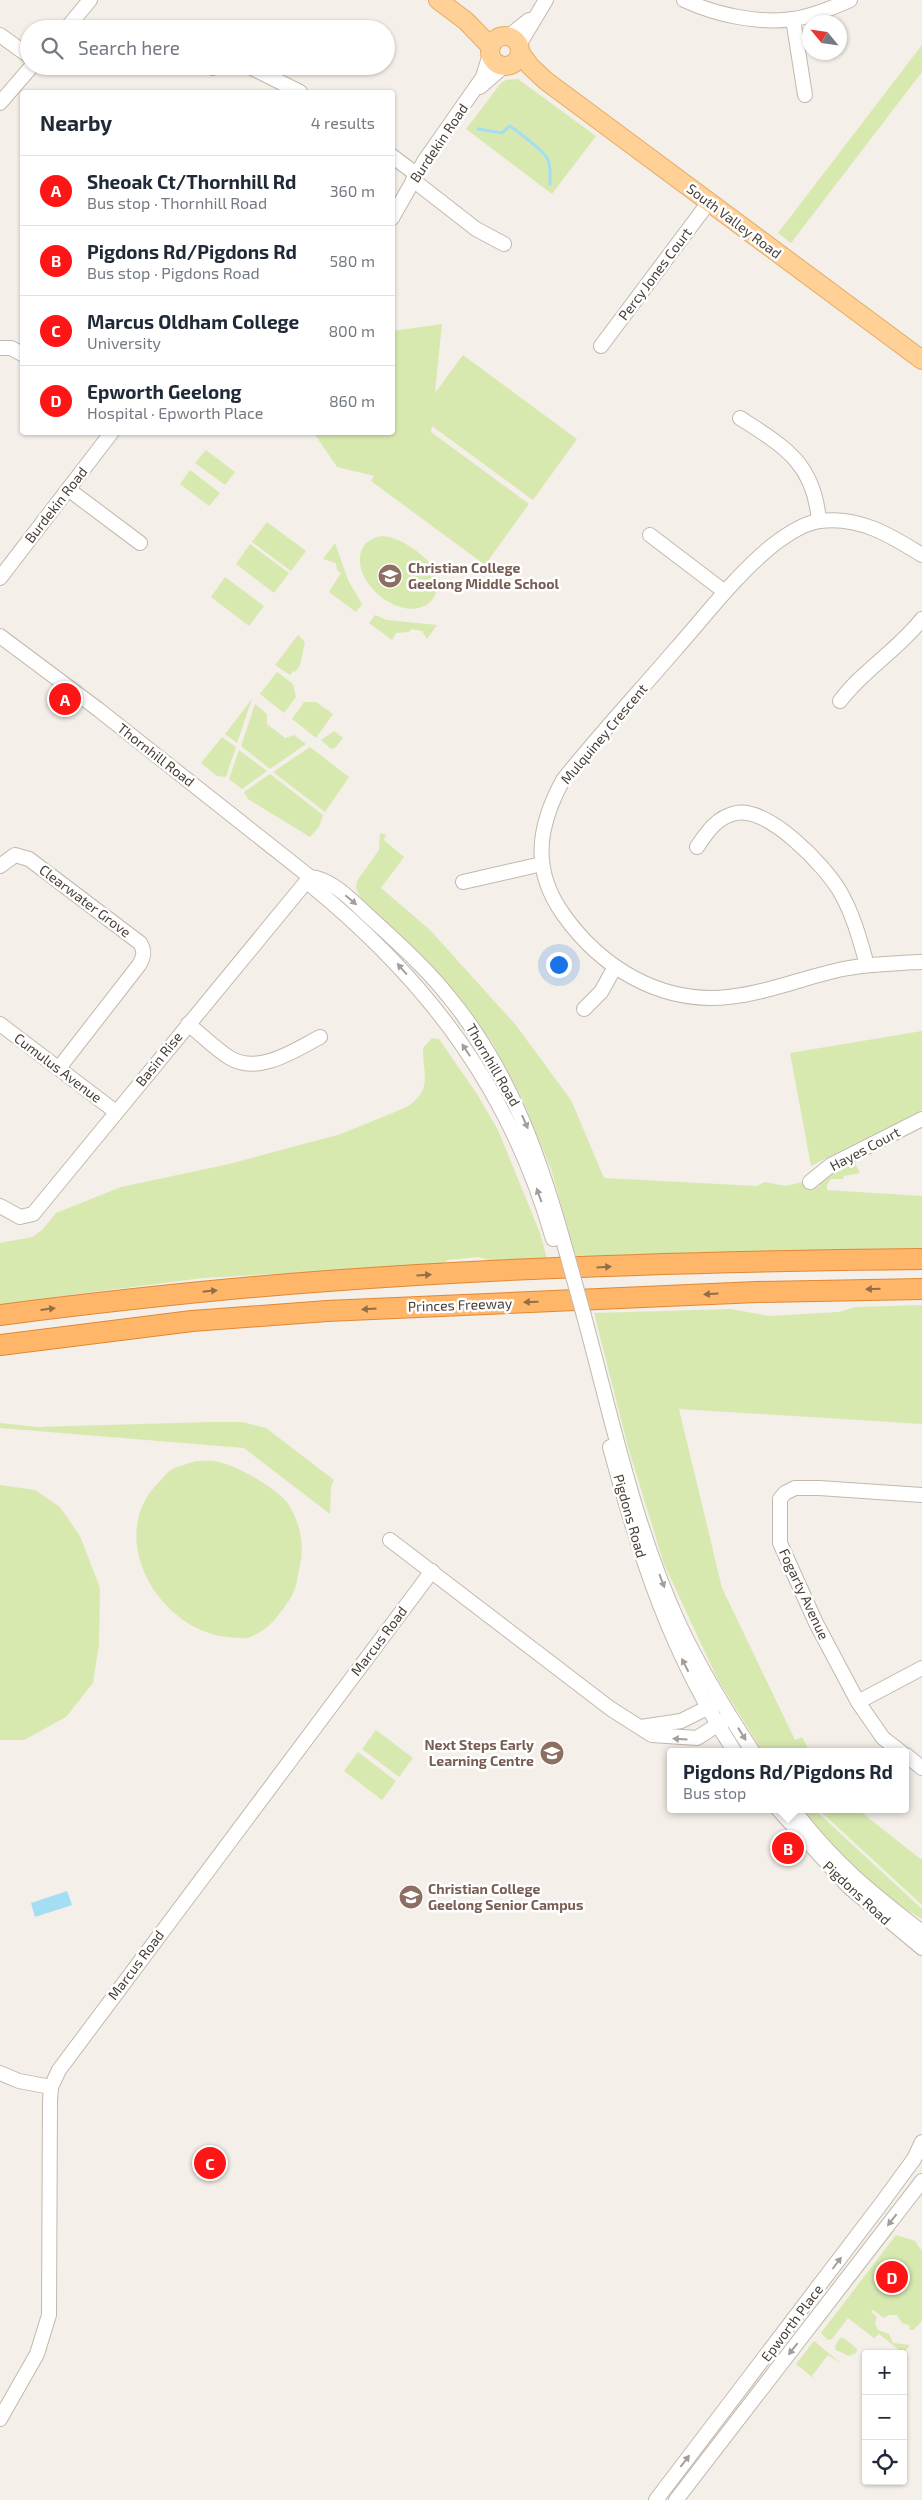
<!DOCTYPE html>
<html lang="en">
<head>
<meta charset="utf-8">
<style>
  body { margin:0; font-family:"Exo 2",sans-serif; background:#f6f6f7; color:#1f2937 }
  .controls { position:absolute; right:15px; bottom:15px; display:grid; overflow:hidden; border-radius:5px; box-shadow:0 1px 4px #0004 }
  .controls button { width:45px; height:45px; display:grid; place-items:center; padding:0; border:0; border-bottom:1px solid #e0e1e3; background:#fff; color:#1f2937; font:25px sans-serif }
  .compass { position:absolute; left:802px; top:15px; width:45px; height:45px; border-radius:50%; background:#fff; box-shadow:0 1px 4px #0004; rotate:299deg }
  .you { position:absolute; left:558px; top:964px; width:18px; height:18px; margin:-12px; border:4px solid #fff; border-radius:50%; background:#1a73e8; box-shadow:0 0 0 8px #1a73e833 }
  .badge { display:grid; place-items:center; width:32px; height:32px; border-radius:50%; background:#fe1516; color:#fff; font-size:16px; font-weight:700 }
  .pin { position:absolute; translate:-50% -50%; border:2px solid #fff; box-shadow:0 1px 5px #0006 }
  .popup { position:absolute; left:667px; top:1748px; width:242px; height:65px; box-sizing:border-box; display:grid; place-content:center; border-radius:5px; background:#fff; filter:drop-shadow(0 1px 4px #0005); font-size:16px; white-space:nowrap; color:#747a83 }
  .popup b { font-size:19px; color:#1f2937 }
  .popup::after { content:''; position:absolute; left:50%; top:100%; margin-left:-10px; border:10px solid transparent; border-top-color:#fff }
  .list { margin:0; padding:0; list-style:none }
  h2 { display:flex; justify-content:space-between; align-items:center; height:65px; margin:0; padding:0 20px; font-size:21px }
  h2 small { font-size:16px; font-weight:400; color:#747a83 }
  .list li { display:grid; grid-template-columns:32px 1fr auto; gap:15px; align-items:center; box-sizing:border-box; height:70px; padding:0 20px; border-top:1px solid #e0e1e3 }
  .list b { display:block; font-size:19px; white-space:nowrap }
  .list p { margin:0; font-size:16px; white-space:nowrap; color:#747a83 }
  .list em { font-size:16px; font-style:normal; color:#747a83 }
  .icon { flex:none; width:28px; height:28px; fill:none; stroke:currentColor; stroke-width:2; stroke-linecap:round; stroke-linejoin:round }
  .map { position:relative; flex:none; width:922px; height:2500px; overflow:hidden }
  .search { position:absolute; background:#fff; box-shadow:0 1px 4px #0004; left:20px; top:20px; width:375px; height:55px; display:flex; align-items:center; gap:12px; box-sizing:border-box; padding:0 18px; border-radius:28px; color:#747a83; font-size:19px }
  .panel { position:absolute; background:#fff; box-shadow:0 1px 4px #0004; left:20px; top:90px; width:375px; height:345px; border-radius:5px }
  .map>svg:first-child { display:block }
</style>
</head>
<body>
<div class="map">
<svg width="922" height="2500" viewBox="0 0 922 2500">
  <rect width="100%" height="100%" fill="#f4efe8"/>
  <!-- green -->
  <g fill="#d8e9b0">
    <path d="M922 45V72L791 243 778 233Z"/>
    <path d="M518 79 596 136 552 194 466 129 501 83 506 80Z"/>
    <path d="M442 324 435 393 463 355 577 439 533 500 432 426 431 432 529 504 485 565 371 481 374 476 337 467 314 433 392 432 393 331Z"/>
    <path d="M206 450 235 472 225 485 195 463Z"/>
    <path d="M190 470 220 493 209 506 180 484Z"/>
    <path d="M267 522 306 551 291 571 252 542Z"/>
    <path d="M383 536C400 538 414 548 426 559 441 574 443 601 419 608 392 614 357 583 360 557 361 544 371 537 383 536Z"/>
    <path d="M335 543 348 580 362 604 356 612 329 592 341 573 337 570 336 563 323 559Z"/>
    <path d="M250 544 289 573 274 593 236 564Z"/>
    <path d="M225 577 264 606 249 626 211 597Z"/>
    <path d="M375 615 387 620 437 625 427 639 422 631 411 629 409 632 396 633 392 640 369 623Z"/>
    <path d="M298 635 305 642 300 665 295 672 293 671 290 675 275 665Z"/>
    <path d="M277 672 293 684 296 697 284 713 260 694Z"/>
    <path d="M252 699 237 743 225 734Z"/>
    <path d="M304 702H316L333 714 316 738 292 719Z"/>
    <path d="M255 704 267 714V724L285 738 294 735 306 744 270 769 241 746Z"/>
    <path d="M334 731 343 738 335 748 331 749 321 740Z"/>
    <path d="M222 737 236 747 226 777 217 776 201 763Z"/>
    <path d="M310 747 349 777 325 812 273 772Z"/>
    <path d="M239 750 267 771 242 789 229 779Z"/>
    <path d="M270 774 323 815 319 827 310 837 248 799 244 792Z"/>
    <path d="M380 833 386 835 384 840 404 857 381 888 429 929 515 1024 571 1100 604 1178 757 1186 765 1182 786 1186 806 1181 811 1187H819L820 1180 825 1172H837L855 1163 860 1173 844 1176 843 1179H831L827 1185V1190L922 1196V1250L577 1261 551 1169 539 1140 521 1096 492 1042 445 980 360 897 356 888 357 881 379 850Z"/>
    <path d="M922 1031V1110L811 1166 790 1053Z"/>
    <path d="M432 1038 439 1039 477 1094 498 1130 540 1233 548 1262 492 1261 479 1257 448 1260 442 1264 203 1278 0 1304V1243L32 1237 42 1230 56 1213 121 1187 229 1164 341 1134 407 1107C433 1089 423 1075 423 1048Z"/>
    <path d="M922 1305V1424L679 1409 722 1588 795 1740 802 1737 808 1748 804 1752H763L718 1680 664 1564 628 1447 594 1313 731 1309 769 1316 838 1312 856 1307Z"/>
    <path d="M211 1422H242L266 1428 334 1480 331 1487 330 1514 244 1448 0 1428V1423L37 1427Z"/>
    <path d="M196 1461C203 1461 212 1460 219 1462 237 1466 279 1489 289 1505 301 1525 305 1547 299 1570 297 1580 296 1590 290 1599 279 1615 269 1630 250 1637 245 1640 234 1637 228 1637 160 1631 104 1538 158 1483 162 1479 166 1473 171 1470 178 1466 188 1464 196 1461Z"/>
    <path d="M0 1485 35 1490 60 1507 80 1536 100 1588 99 1644 93 1683 66 1717 24 1740H0Z"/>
    <path d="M376 1730 413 1758 399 1777 362 1749Z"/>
    <path d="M358 1752 396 1781 382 1800 344 1771Z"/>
    <path d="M800 1809H814L922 1909V1919L879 1893 857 1874Z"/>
    <path d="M818 1809H857L922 1860V1905Z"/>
    <path d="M895 2230 818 2329 819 2325 891 2231Z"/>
    <path d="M896 2235 915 2241 922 2251V2321L913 2330H910L909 2325 902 2323 897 2315H889L884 2318 873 2310 871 2312 877 2317 875 2323 878 2330 889 2334 893 2343 910 2345 903 2353 879 2334 874 2338 848 2318 832 2339 828 2340 821 2333Z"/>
    <path d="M840 2338H844L857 2349 856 2353 849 2356 836 2350 835 2346Z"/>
    <path d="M814 2341 843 2365 828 2355 812 2376 818 2382 796 2364Z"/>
  </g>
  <!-- water -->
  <path fill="#a3def2" d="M67 1891 72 1905 35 1917 31 1903Z"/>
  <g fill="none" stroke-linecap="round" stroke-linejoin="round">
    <!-- stream -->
    <path stroke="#a3def2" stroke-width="3" d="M478 129 502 133 510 126C518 132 545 151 548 160 551 167 550 177 550 184"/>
    <defs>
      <g id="minor">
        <path d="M684 0C716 15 759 24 794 19 813 16 832 8 850 0"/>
        <path d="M793 19 805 95"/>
        <path d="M66 29 90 0"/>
        <path d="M0 35 29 56"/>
        <path d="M509 36 529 20"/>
        <path d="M519 45 546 0"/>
        <path d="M248 66 300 92"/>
        <path d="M213 68 214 66"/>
        <path d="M480 87 504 66"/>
        <path d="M0 103 32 66"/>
        <path d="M392 156 416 174"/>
        <path d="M413 180 476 229 504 244"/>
        <path d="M392 218 425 160 483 77 490 54"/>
        <path d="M601 346 709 202"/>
        <path d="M0 348H11L22 354"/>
        <path d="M740 418C785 447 814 463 819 521"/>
        <path d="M68 489 140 543"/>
        <path d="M650 535 725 592"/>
        <path d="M922 555C890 535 859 516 820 521 803 523 786 535 773 545 736 575 706 615 675 650 638 693 599 735 563 780 538 826 531 869 563 914 601 968 661 1004 728 997 767 993 805 977 843 969 869 964 896 963 922 962"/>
        <path d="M0 578 112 432"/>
        <path d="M0 636 99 710 310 877C334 879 356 905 374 921 400 945 427 969 449 997 512 1073 542 1163 568 1258"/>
        <path d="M840 701C863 670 898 650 922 619"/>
        <path d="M697 847C707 832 717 817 736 813 769 807 824 865 839 890 853 913 860 940 867 965"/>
        <path d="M0 866 15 855 29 859 140 943C145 951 144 957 139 965L59 1068"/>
        <path d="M310 877 312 886C430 983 511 1091 553 1239"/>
        <path d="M463 882 542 864"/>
        <path d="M584 1009 601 992 615 967"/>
        <path d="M0 1024 116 1112"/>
        <path d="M188 1024C202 1035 215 1049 230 1058 259 1075 295 1050 320 1037"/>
        <path d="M810 1182 831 1165 922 1119"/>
        <path d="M0 1206 20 1217 33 1214 310 877"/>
        <path d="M584 1316C612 1419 634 1526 679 1624 700 1669 726 1711 753 1752"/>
        <path d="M610 1447C640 1558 671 1654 735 1752"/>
        <path d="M390 1540 611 1709 652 1735 697 1738 725 1720"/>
        <path d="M858 1702 922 1668"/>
        <path d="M641 1727 681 1721 715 1704"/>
        <path d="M901 1752 883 1738 858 1702 816 1623 780 1543V1499L785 1493 795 1488H819L922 1495"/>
        <path d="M906 1755 922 1768"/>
        <path d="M778 1809 849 1887 922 1948"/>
        <path d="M793 1809C833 1862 870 1892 922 1932"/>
        <path d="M0 2073 19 2081 51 2087"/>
        <path d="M0 2419 37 2354 49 2315 50 2101 51 2087 59 2070 432 1571"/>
        <path d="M656 2500 881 2204 914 2159 922 2142"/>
        <path d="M676 2500 922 2181"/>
      </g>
      <g id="major">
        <path d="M438 0 466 21 491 47"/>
        <circle cx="505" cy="51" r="15"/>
        <path d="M520 52 530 66 546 81 922 360"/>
      </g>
      <g id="highway">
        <path d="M0 1315C109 1301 218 1289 328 1281 525 1266 724 1261 922 1259"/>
        <path d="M0 1345 192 1321 327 1311 757 1292 922 1289"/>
      </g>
    </defs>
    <!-- minor casing -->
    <use href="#minor" stroke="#c3b8ad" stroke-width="16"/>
    <!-- major casing -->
    <use href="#major" stroke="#e6ab64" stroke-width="20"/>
    <!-- highway casing -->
    <use href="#highway" stroke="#e08835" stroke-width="22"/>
    <!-- minor -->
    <use href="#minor" stroke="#fff" stroke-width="14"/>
    <!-- major -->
    <use href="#major" stroke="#ffd196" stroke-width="18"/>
    <!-- highway -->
    <use href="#highway" stroke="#ffb668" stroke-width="20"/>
    <defs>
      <path id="minor-bridge" d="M568 1258 584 1316"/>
    </defs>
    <!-- minor-bridge casing -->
    <use href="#minor-bridge" stroke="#c3b8ad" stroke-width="16" stroke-linecap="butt"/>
    <!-- minor-bridge -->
    <use href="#minor-bridge" stroke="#fff" stroke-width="14"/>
  </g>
  <!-- one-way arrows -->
  <defs><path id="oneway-solid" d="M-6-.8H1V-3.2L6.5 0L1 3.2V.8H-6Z" transform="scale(1.25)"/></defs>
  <g fill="#a49e9a">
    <use href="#oneway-solid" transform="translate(351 900) rotate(40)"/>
    <use href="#oneway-solid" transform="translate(402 969) rotate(-131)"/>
    <use href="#oneway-solid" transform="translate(466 1050) rotate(-123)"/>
    <use href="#oneway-solid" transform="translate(525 1122) rotate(66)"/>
    <use href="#oneway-solid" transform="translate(539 1195) rotate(-110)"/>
    <use href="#oneway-solid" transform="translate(662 1581) rotate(69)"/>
    <use href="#oneway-solid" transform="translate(685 1665) rotate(-117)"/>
    <use href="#oneway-solid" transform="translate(742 1734) rotate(58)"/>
    <use href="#oneway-solid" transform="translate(680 1739) rotate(-177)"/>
    <use href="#oneway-solid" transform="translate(892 2220) rotate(128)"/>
    <use href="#oneway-solid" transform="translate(837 2263) rotate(-53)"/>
    <use href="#oneway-solid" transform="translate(793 2349) rotate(128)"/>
    <use href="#oneway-solid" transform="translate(685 2461) rotate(-52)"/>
  </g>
  <g fill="#916e4a">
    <use href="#oneway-solid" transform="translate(604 1267) rotate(-3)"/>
    <use href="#oneway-solid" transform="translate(424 1275) rotate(-3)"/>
    <use href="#oneway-solid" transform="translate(873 1289) rotate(179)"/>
    <use href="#oneway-solid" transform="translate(210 1291) rotate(-6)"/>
    <use href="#oneway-solid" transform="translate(711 1294) rotate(177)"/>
    <use href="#oneway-solid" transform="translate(531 1302) rotate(178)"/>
    <use href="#oneway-solid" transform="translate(48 1309) rotate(-7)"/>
    <use href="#oneway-solid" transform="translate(369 1309) rotate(177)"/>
  </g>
  <!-- icons -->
  <defs>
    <symbol id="school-disc" viewBox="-11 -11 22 22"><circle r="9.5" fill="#8d6e63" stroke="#fff"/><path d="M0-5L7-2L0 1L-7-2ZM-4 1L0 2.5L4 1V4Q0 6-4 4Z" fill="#fff"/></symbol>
  </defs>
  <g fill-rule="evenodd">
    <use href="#school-disc" x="376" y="562" width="28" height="28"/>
    <use href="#school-disc" x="538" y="1739" width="28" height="28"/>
    <use href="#school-disc" x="397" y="1883" width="28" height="28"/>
  </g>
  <g text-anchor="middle" stroke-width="5" stroke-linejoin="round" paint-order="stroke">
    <!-- street labels -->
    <g font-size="14" fill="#483e36" stroke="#fff">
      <text transform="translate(439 143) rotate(-56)" y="5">Burdekin Road</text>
      <text transform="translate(734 221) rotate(37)" y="5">South Valley Road</text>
      <text transform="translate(655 274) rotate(-53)" y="5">Percy Jones Court</text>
      <text transform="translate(56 505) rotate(-52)" y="5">Burdekin Road</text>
      <text transform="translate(604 734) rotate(-50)" y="5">Mulquiney Crescent</text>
      <text transform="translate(156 755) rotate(38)" y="5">Thornhill Road</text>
      <text transform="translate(85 901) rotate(37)" y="5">Clearwater Grove</text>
      <text transform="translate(159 1059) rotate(-51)" y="5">Basin Rise</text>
      <text transform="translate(493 1065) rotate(60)" y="5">Thornhill Road</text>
      <text transform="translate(58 1068) rotate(37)" y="5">Cumulus Avenue</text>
      <text transform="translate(865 1149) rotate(-28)" y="5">Hayes Court</text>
      <text transform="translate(460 1305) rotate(-2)" y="5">Princes Freeway</text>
      <text transform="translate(630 1516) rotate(74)" y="5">Pigdons Road</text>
      <text transform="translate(804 1594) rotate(65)" y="5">Fogarty Avenue</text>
      <text transform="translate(379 1641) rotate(-53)" y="5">Marcus Road</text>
      <text transform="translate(857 1893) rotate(43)" y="5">Pigdons Road</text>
      <text transform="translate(136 1965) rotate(-53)" y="5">Marcus Road</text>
      <text transform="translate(792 2323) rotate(-53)" y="5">Epworth Place</text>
    </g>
    <!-- education labels -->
    <g font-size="14" font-weight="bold" fill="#785e54" stroke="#fff" text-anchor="start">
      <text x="408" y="573">Christian College<tspan x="408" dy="16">Geelong Middle School</tspan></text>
      <text x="534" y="1750" text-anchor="end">Next Steps Early<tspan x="534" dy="16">Learning Centre</tspan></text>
      <text x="428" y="1894">Christian College<tspan x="428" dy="16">Geelong Senior Campus</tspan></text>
    </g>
  </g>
</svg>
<div class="controls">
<button>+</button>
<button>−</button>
<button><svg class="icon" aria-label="locate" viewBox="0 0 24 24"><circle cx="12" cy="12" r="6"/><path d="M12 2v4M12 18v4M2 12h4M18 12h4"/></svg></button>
</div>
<svg class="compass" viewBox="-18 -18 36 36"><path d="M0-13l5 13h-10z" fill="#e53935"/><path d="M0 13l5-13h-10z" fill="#747a83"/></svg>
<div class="you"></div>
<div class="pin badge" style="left:65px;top:699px">A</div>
<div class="pin badge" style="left:788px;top:1848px">B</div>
<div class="popup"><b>Pigdons Rd/Pigdons Rd</b>Bus stop</div>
<div class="pin badge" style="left:210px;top:2163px">C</div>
<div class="pin badge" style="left:892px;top:2277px">D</div>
<div class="search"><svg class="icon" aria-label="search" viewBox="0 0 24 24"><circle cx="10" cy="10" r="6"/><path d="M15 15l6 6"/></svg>Search here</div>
<section class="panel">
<h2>Nearby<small>4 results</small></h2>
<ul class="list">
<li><span class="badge">A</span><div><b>Sheoak Ct/Thornhill Rd</b><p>Bus stop · Thornhill Road</p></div><em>360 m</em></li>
<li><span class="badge">B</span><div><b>Pigdons Rd/Pigdons Rd</b><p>Bus stop · Pigdons Road</p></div><em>580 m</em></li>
<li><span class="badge">C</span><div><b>Marcus Oldham College</b><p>University</p></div><em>800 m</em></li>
<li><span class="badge">D</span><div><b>Epworth Geelong</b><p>Hospital · Epworth Place</p></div><em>860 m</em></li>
</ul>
</section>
</div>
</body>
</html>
